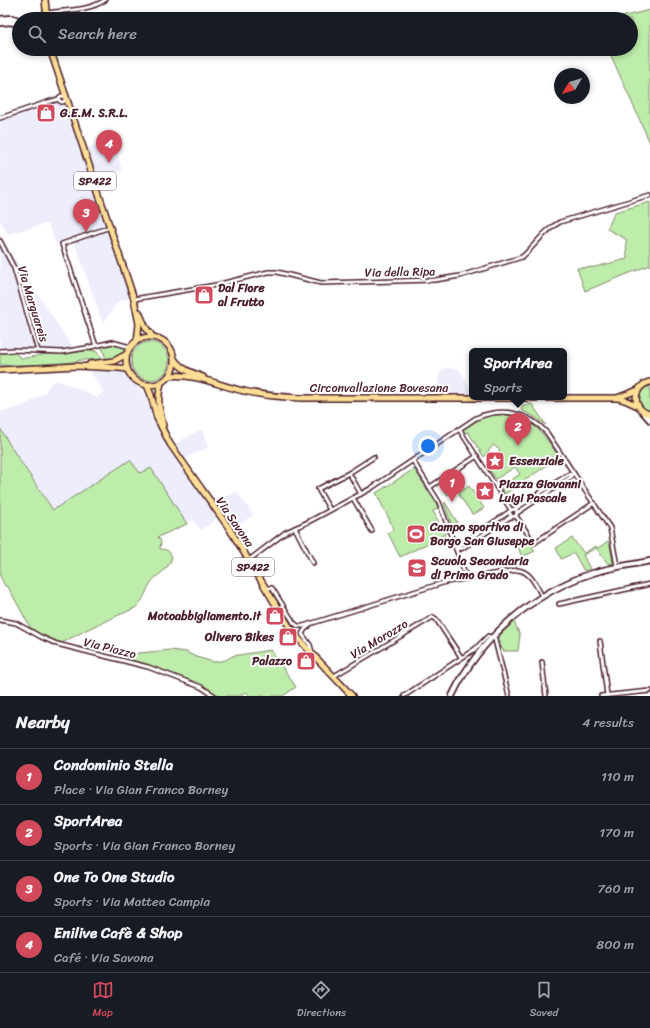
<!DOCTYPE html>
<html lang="en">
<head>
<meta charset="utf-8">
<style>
  body { margin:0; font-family:Sriracha,sans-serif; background:#242831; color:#f1f3f6 }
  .compass { position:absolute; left:554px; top:68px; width:36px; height:36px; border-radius:50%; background:#171b24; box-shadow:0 2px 6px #0003; rotate:232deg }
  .you { position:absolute; left:428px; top:446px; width:14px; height:14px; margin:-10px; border:3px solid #fff; border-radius:50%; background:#1a73e8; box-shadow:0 0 0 6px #1a73e833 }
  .badge { display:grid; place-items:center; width:26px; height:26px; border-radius:50%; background:#d1495b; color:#fff; font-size:13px; font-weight:700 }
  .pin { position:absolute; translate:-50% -33px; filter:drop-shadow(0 1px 2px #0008) }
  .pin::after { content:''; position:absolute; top:21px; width:14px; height:12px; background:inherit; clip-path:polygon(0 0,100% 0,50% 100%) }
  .popup { position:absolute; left:469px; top:348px; width:98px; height:52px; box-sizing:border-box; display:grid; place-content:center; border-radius:6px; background:#171b24; filter:drop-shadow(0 1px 3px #0005); font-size:13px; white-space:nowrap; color:#9ea1a6 }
  .popup b { font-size:15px; color:#f1f3f6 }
  .popup::after { content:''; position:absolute; left:50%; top:100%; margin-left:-8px; border:8px solid transparent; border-top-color:#171b24 }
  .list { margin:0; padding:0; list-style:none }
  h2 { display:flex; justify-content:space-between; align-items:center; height:52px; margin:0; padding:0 16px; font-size:17px }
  h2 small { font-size:13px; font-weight:400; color:#9ea1a6 }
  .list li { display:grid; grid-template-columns:26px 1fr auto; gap:12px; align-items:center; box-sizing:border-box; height:56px; padding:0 16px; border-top:1px solid #363941 }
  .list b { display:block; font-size:15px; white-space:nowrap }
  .list p { margin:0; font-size:13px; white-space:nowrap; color:#9ea1a6 }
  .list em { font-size:13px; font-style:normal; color:#9ea1a6 }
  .icon { flex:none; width:22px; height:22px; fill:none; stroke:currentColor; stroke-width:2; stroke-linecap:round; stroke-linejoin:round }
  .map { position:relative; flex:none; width:650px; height:696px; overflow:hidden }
  .search { position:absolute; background:#171b24; box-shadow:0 2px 6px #0003; left:12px; right:12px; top:12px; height:44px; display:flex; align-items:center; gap:10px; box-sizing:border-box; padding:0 14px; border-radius:22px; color:#9ea1a6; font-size:15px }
  .sheet { height:276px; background:#171b24 }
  nav { display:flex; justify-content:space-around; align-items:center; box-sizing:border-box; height:56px; border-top:1px solid #363941; background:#171b24; font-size:11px; color:#9ea1a6 }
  nav a { display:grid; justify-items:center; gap:2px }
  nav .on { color:#d1495b }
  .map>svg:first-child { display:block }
</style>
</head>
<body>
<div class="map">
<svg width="650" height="696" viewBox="0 0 650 696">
  <rect width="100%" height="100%" fill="#fff"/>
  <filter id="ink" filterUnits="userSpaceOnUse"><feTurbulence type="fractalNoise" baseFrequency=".025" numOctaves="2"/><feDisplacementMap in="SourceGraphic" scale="8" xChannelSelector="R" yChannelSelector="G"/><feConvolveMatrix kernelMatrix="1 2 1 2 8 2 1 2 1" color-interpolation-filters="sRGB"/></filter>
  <g filter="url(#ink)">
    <!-- built -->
    <g fill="#ededfc">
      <path d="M61 94 64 95 131 298 118 301 103 324 74 240 56 244 48 223 8 234 0 221V115Z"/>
      <path d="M114 140 122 170 97 178 87 148Z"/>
      <path d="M0 233 13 256 73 348 74 353 58 354 12 352 0 353Z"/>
      <path d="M445 368 459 369 471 390V394L435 395 439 391 438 376Z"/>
      <path d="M100 370H114L123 372 148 398 156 424 167 446 217 518 201 530 193 520 187 524 151 468 140 473 130 460 53 510 11 447 0 428V412L20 407 32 401 45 393 51 383 57 380 84 391 97 398 104 392 90 371Z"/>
      <path d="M202 429 208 447 184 459 175 444Z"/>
      <path d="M237 491 253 515 233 529 214 502Z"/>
    </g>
    <!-- green -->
    <g fill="#bdecab" stroke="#84866b">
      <path d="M650 10V143L608 49H631V19H613Z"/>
      <path d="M650 202V265L585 291 577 268 595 267 627 259 626 239 607 229 615 212Z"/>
      <circle cx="150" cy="361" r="19"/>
      <path d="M114 344 122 347 125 352 114 358 106 360 102 347Z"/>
      <path d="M89 350 96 351 104 360H82L67 363 42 365H0V353L12 352 15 353 21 358H26L46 354H67Z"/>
      <path d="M650 385V411L642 407C636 398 639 388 650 385Z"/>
      <path d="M532 404 546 425 533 416 521 410 523 405Z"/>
      <path d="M493 415C528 412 539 428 557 454L547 461 549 464 505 494 501 487 520 474 515 467 496 479 487 466 500 450 493 445 484 457 468 432 465 433 463 429 480 419Z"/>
      <path d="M0 428 11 447 53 510 130 460 140 473 151 468 187 524 158 537 161 541 160 549C168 550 168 549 172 557 168 572 157 573 150 584 145 593 143 602 135 608L88 629 64 642 59 643 42 636 30 627 8 587 5 586 0 576Z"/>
      <path d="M414 469 436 503 438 508 433 511 445 535 400 557 388 533 394 529 376 493Z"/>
      <path d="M446 483 452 492 447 495 441 486Z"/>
      <path d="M469 486 484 508 474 514H472L459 495 460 492Z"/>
      <path d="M445 502 457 522 452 526 444 503Z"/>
      <path d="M526 538 535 551 522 557 517 545Z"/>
      <path d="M572 538 584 553 596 546 598 548 608 541 610 545 613 563 608 564 596 548 583 555 590 569 584 571 574 553 561 559 556 548Z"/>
      <path d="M514 622 520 635 518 651H503C502 648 500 644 499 641 498 633 509 627 514 622Z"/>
      <path d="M170 650 186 652 196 657 214 662 226 660 232 656 271 650 296 687 283 696H250L246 692 240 696H219L194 682 123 657 139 653Z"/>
    </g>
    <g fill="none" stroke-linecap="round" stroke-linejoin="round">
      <defs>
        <g id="street">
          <path d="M46 13C65 10 89 11 105 0"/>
          <circle cx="62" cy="99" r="3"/>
          <path d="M0 118 48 102 59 99"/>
          <path d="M0 241 14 268 38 351"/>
          <path d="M134 299 216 285 268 272H277L321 283 435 280 460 276 522 257C535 246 544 230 560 222L650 195"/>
          <path d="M96 346 62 244 110 227"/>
          <path d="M0 351 14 350 62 352 86 348 112 342 130 347"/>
          <path d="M459 429 511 510"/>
          <path d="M413 461 439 502 466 577"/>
          <path d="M349 473 361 494"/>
          <path d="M430 487 477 456"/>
          <path d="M353 498 372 531"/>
          <path d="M515 509 569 474 571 475"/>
          <path d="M330 510 318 489 349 473 374 457"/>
          <path d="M517 513 571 477V475L573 473"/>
          <path d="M516 516 534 543 594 503"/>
          <path d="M295 528 313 563"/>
          <path d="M459 548 460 545 509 512"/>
          <path d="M456 549 459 548 461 549 510 517 516 516 517 511 515 509 511 510 509 512 512 517"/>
          <path d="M249 560 286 532 308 522 370 489 476 418C502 407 528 412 547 433L610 528 617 566"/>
          <path d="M266 588H272L294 623 298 626H303L446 582 517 570C531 571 536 586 542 596"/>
          <path d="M559 604 650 584"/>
          <path d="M0 620 16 623 41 637 57 644 148 667 201 687 215 696"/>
          <path d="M309 626 305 629 302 634 310 645 312 652"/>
          <path d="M494 636 509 696"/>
          <path d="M600 641 607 695"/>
          <path d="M542 662 546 696"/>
          <path d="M334 676 433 617 436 619 461 657"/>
          <path d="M404 696 475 649 488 636 492 638"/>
          <path d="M601 696 650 691"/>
        </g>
        <g id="secondary">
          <path d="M0 19 12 18 19 20"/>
          <path d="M0 23 10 22 19 24"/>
          <path d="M643 412 650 420"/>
          <path d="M452 696C479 639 533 592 593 573 612 567 631 565 650 561"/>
        </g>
        <g id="primary">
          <path d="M45 0 47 19"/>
          <path d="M50 49 134 299 139 324 137 341"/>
          <path d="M139 312 146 328 153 337"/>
          <circle cx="150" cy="361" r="24"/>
          <path d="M175 360C181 369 192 373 203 377"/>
          <path d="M90 364 114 361 127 354"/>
          <path d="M0 370 77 366 119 368 127 369"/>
          <path d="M169 376C195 373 220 386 244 391 263 396 283 397 302 398H617L638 390"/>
          <path d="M650 382C632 386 631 410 650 414"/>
          <path d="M161 383C157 399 159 409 163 425"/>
          <path d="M147 385 151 395 157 418 170 444 229 528 282 615 293 632 305 646 352 696"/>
          <path d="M618 398 627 401 638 406"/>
        </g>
      </defs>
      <!-- street casing -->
      <use href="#street" stroke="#4a1f2b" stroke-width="6"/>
      <!-- secondary casing -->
      <use href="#secondary" stroke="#4a1f2b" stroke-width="8"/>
      <!-- primary casing -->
      <use href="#primary" stroke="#4a1f2b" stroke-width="8"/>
      <!-- street -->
      <use href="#street" stroke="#fff" stroke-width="3"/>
      <!-- secondary -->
      <use href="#secondary" stroke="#fff" stroke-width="4.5"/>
      <!-- primary -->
      <use href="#primary" stroke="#fcde96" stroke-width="5"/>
    </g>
  </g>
  <!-- icons -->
  <defs>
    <symbol id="shop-square" viewBox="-11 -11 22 22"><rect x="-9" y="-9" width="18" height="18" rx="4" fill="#d1495b" stroke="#fff"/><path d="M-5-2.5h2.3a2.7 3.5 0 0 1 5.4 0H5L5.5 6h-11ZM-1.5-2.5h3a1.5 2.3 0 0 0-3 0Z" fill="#fff"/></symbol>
    <symbol id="sight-square" viewBox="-11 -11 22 22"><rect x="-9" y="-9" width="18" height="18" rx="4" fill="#d1495b" stroke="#fff"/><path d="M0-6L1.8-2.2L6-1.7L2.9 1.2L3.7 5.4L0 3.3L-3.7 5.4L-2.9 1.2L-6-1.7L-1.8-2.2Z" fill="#fff"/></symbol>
    <symbol id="stadium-square" viewBox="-11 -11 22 22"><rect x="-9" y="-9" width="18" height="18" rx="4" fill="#d1495b" stroke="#fff"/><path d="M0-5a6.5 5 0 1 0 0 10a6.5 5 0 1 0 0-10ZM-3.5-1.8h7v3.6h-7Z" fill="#fff"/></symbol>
    <symbol id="school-square" viewBox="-11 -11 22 22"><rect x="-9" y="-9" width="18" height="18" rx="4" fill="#d1495b" stroke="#fff"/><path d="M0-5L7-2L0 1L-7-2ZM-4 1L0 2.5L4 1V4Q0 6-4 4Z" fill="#fff"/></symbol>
  </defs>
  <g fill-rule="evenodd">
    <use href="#shop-square" x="35" y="102" width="22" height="22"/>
    <use href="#shop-square" x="193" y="284" width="22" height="22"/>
    <use href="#sight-square" x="484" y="450" width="22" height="22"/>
    <use href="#sight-square" x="474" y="480" width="22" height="22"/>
    <use href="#stadium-square" x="405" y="523" width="22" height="22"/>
    <use href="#school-square" x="406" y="557" width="22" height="22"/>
    <use href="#shop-square" x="264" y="605" width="22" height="22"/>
    <use href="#shop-square" x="277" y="626" width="22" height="22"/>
    <use href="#shop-square" x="295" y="650" width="22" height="22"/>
  </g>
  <g text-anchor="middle" stroke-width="4" stroke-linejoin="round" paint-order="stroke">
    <!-- shield labels -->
    <g fill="#fff" stroke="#80626b" stroke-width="1">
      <rect x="74" y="172" width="42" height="18" rx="3"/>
      <rect x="232" y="558" width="42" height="18" rx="3"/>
    </g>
    <g font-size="11" font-weight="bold" fill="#4a1f2b">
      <text x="95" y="185">SP422</text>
      <text x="253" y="571">SP422</text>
    </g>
    <!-- poi labels -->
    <g font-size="12" font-weight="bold" fill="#4a1f2b" stroke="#fff" text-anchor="start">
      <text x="60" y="117">G.E.M. S.R.L.</text>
      <text x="218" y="292">Dal Fiore<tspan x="218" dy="14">al Frutto</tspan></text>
      <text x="509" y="465">Essenziale</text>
      <text x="499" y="488">Piazza Giovanni<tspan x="499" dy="14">Luigi Pascale</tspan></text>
      <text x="430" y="531">Campo sportivo di<tspan x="430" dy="14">Borgo San Giuseppe</tspan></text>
      <text x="431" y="565">Scuola Secondaria<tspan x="431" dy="14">di Primo Grado</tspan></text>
      <text x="261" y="620" text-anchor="end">Motoabbigliamento.it</text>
      <text x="274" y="641" text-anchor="end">Olivero Bikes</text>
      <text x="292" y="665" text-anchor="end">Palazzo</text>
    </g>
    <!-- street labels -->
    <g font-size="12" fill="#4a1f2b" stroke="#fff">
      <text transform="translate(400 272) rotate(-1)" y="4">Via della Ripa</text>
      <text transform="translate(33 304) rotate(73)" y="4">Via Marguareis</text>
      <text x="379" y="392">Circonvallazione Bovesana</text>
      <text transform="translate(235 522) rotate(56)" y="4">Via Savona</text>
      <text transform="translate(379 639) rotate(-31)" y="4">Via Morozzo</text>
      <text transform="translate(110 648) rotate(14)" y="4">Via Piozzo</text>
    </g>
  </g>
</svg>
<svg class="compass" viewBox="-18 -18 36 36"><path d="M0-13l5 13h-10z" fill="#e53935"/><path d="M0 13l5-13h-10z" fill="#9ea1a6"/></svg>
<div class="you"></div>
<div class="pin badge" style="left:452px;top:502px">1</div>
<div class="pin badge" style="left:518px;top:446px">2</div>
<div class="popup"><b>SportArea</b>Sports</div>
<div class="pin badge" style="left:86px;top:232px">3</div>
<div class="pin badge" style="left:109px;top:163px">4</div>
<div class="search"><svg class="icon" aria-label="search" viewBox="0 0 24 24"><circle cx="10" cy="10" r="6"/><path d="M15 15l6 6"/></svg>Search here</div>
</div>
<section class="sheet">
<h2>Nearby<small>4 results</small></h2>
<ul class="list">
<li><span class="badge">1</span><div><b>Condominio Stella</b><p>Place · Via Gian Franco Borney</p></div><em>110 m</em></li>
<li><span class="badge">2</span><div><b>SportArea</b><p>Sports · Via Gian Franco Borney</p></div><em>170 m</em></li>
<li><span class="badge">3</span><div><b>One To One Studio</b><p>Sports · Via Matteo Campia</p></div><em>760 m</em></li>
<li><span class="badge">4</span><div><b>Enilive Cafè &amp; Shop</b><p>Café · Via Savona</p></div><em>800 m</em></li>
</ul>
</section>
<nav>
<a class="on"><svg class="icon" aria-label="map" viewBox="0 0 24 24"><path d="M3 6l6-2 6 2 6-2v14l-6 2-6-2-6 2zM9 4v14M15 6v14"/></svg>Map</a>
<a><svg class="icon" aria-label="directions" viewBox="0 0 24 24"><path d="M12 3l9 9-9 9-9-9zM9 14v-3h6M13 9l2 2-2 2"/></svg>Directions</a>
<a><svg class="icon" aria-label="saved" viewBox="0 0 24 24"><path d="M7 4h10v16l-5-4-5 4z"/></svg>Saved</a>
</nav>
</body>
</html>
